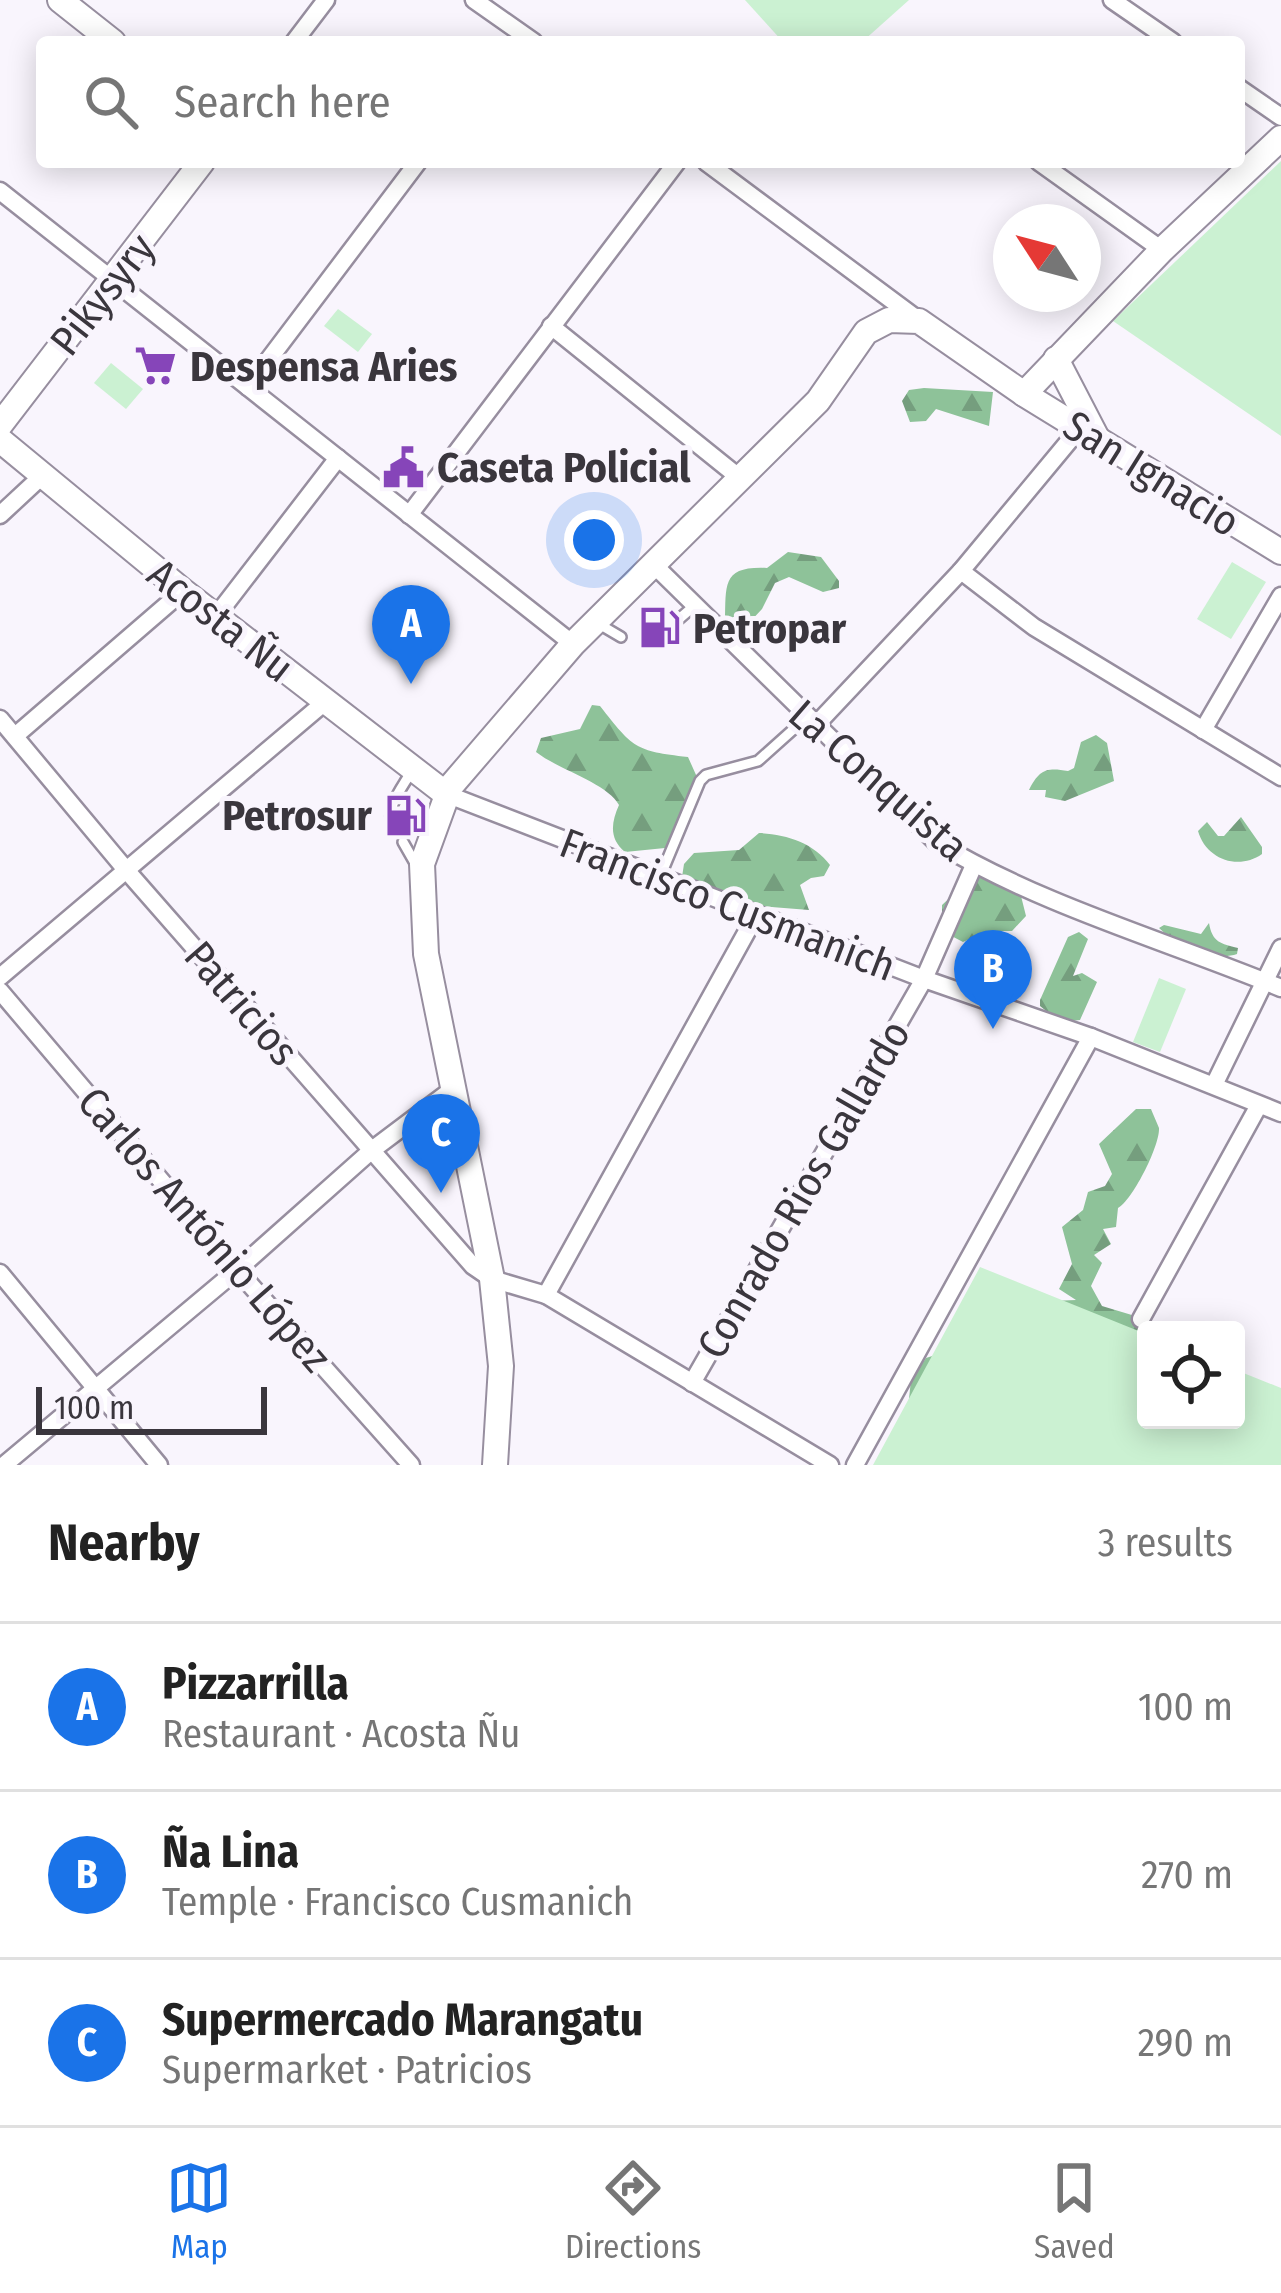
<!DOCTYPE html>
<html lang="en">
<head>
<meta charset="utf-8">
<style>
  body { margin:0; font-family:"Fira Sans Condensed",sans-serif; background:#f6f6f6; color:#222 }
  .controls { position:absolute; right:36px; bottom:36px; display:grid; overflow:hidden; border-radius:12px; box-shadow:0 6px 30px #0003 }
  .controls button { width:108px; height:108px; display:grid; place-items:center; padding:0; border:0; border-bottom:3px solid #e0e0e0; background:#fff; color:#222; font:60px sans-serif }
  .compass { position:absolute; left:993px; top:204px; width:108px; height:108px; border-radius:50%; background:#fff; box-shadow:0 6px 30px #0003; rotate:306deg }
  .scale { position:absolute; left:36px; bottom:30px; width:231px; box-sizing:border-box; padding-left:12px; border:6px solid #3a363d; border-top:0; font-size:33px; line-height:42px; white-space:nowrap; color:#3a363d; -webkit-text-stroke:9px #f9f5fd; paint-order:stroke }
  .you { position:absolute; left:594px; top:540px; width:42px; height:42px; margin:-30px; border:9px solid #fff; border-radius:50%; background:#1a73e8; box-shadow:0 0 0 18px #1a73e833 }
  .badge { display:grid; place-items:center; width:78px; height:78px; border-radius:50%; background:#1a73e8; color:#fff; font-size:39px; font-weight:700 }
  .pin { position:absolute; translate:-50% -99px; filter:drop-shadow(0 3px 6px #0008) }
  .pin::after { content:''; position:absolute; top:63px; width:42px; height:36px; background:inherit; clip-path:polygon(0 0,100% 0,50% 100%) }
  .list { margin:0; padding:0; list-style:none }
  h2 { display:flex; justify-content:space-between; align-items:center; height:156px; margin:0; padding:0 48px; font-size:51px }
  h2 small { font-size:39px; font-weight:400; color:#767676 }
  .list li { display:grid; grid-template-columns:78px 1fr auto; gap:36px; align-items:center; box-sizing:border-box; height:168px; padding:0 48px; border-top:3px solid #e0e0e0 }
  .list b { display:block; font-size:45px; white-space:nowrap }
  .list p { margin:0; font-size:39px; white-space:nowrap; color:#767676 }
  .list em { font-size:39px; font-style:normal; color:#767676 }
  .icon { flex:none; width:66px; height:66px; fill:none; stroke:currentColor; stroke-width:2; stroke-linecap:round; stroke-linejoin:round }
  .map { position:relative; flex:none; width:1281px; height:1465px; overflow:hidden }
  .search { position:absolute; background:#fff; box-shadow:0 6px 30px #0003; left:36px; right:36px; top:36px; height:132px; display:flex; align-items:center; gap:30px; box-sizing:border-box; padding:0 42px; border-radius:12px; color:#767676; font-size:45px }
  .sheet { height:660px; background:#fff }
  nav { display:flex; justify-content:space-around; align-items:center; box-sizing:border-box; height:168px; border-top:3px solid #e0e0e0; background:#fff; font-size:33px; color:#767676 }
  nav a { display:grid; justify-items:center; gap:6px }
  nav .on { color:#1a73e8 }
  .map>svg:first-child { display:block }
</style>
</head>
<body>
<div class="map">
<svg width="1281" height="1465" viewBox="0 0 1281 1465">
  <defs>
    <pattern id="forest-firs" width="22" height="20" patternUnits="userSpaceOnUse" patternTransform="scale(3)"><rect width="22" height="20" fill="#8ec299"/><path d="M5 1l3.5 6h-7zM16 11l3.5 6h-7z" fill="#759e7e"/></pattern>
  </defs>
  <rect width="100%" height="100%" fill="#f9f5fd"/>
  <!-- forest -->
  <g fill="url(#forest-firs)">
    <path d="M924 388 993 392 989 426 936 409 926 421 910 422 902 401 909 390Z"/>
    <path d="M788 552 821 557 839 581V588L823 592 789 577 775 583 762 609 748 624 725 621C726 584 722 566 767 568Z"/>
    <path d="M592 705 600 706C633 748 635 751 688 757L701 786 665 848 625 852C609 839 611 823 619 805 607 783 559 770 536 752L541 738 580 729Z"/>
    <path d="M1096 735 1107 743 1114 781 1065 801 1045 797 1046 790H1029C1039 770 1046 767 1068 771L1074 768 1081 742Z"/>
    <path d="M1241 817 1262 847V854C1238 871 1206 859 1198 831L1207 822 1218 836H1224Z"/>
    <path d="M759 833C786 834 814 843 830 865L824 876 811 878 800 885 809 910 723 903 682 877 684 864 694 853 739 850Z"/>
    <path d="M973 876 1018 884 1026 916 1012 931H988L963 942 942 931V905Z"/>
    <path d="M1209 923C1212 942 1221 944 1238 948L1237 954C1214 962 1176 945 1159 928L1164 925 1201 934Z"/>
    <path d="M1079 932 1088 939 1073 976 1082 973 1097 982 1080 1020 1060 1022 1040 1006V1000L1068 937Z"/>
    <path d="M1136 1109H1151C1152 1112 1158 1125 1159 1128 1160 1146 1132 1201 1118 1208L1116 1227 1103 1229 1111 1244 1094 1255 1102 1263 1091 1286 1102 1306 1155 1322 1166 1330H1146V1403L908 1408 911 1380 926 1358 954 1349 1051 1301 1076 1300 1059 1289 1072 1264 1062 1227 1083 1210 1088 1192 1105 1186 1112 1174 1099 1144Z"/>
  </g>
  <!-- park -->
  <g fill="#cbf1d2">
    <path d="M745 0H909L862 42H783Z"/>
    <path d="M1281 161V436L1113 321Z"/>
    <path d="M338 309 372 334 358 352 324 326Z"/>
    <path d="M111 363 143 389 126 409 94 383Z"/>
    <path d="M1232 562 1266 582 1231 639 1197 619Z"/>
    <path d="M1159 978 1186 989 1160 1052 1133 1042Z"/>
    <path d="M980 1267 1146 1334V1420H1236V1370L1281 1388V1465H873Z"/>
  </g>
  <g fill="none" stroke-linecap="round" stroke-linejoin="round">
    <defs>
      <g id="lane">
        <path d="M679 619 694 606"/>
        <path d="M599 624 621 637"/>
        <path d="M393 827C385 807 401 790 411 772"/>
        <path d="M403 842 415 863"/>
        <path d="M660 877 700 781 706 775 758 761 806 718"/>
      </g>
      <g id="street">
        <path d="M474 0 534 42"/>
        <path d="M1112 0 1173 42"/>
        <path d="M294 42 326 0"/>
        <path d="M1239 88 1281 117"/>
        <path d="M706 162 917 319"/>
        <path d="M1039 162 1162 250"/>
        <path d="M0 191 573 644"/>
        <path d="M551 326 741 479"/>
        <path d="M248 387 418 162"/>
        <path d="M0 515 43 475"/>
        <path d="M409 515 677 162"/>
        <path d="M652 563 936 842C1042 906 1167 941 1281 988"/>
        <path d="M961 571 1034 627 1281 777"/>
        <path d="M217 615 338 458"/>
        <path d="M0 719 127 871 473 1266 492 1279 546 1295 830 1465"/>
        <path d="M814 727 961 571 1079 429"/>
        <path d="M1203 730 1281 596"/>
        <path d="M15 736 183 591"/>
        <path d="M446 794 924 979 1091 1037 1281 1113"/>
        <path d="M0 977 325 702"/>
        <path d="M0 991 237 1270 411 1465"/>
        <path d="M1214 1085 1281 948"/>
        <path d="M0 1273 159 1465"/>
        <path d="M546 1295 756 915"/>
        <path d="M1141 1319 1259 1105"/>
        <path d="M692 1383 924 979 974 865"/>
        <path d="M4 1465 237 1270 372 1150 453 1089"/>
        <path d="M855 1465 1091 1037"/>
      </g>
      <g id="secondary">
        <path d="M60 0 113 42"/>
        <path d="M1056 359 1097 438"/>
        <path d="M1024 394 1162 250 1281 138"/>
        <path d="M0 425 202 162"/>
        <path d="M0 440 183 591 446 794"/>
        <path d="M495 1465 501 1366 492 1279 426 954 422 864 450 787 573 644 818 401 866 332 889 320 919 321 1024 394 1281 552"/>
      </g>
    </defs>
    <!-- lane casing -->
    <use href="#lane" stroke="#978e9f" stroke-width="14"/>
    <!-- street casing -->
    <use href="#street" stroke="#978e9f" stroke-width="21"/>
    <!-- secondary casing -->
    <use href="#secondary" stroke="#978e9f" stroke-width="28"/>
    <!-- lane -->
    <use href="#lane" stroke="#fff" stroke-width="9"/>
    <!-- street -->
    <use href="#street" stroke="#fff" stroke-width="16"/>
    <!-- secondary -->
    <use href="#secondary" stroke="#fff" stroke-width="24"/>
  </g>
  <!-- icons -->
  <defs>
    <symbol id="supermarket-bare" viewBox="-9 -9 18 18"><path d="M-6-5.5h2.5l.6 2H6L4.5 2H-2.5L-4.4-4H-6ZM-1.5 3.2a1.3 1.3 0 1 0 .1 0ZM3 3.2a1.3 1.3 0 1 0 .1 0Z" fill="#8645b9" stroke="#f9f5fd" stroke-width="2.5" paint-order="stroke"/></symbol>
    <symbol id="civic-bare" viewBox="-9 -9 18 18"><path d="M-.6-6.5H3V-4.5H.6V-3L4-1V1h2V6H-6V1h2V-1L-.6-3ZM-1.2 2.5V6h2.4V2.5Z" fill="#8645b9" stroke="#f9f5fd" stroke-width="2.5" paint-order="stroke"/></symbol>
    <symbol id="fuel-bare" viewBox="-9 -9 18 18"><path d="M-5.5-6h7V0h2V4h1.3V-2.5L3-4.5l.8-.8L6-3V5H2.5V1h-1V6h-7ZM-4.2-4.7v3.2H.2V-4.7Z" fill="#8645b9" stroke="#f9f5fd" stroke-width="2.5" paint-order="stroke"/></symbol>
  </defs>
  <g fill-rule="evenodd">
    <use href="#supermarket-bare" x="126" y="336" width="59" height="59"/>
    <use href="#civic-bare" x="374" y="438" width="59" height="59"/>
    <use href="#fuel-bare" x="630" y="598" width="59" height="59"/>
    <use href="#fuel-bare" x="376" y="786" width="59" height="59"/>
  </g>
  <g text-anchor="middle" stroke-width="10" stroke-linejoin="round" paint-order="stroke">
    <!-- street labels -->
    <g font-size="42" fill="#3a363d" stroke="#f9f5fd">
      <text transform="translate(102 294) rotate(-52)" y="15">Pikysyry</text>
      <text transform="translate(1152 473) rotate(32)" y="15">San Ignacio</text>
      <text transform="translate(221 620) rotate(38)" y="15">Acosta Ñu</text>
      <text transform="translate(879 780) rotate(41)" y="15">La Conquista</text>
      <text transform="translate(728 904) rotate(21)" y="15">Francisco Cusmanich</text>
      <text transform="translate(242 1003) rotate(49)" y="15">Patricios</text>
      <text transform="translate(803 1189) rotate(-60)" y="15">Conrado Rios Gallardo</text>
      <text transform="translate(205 1229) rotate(49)" y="15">Carlos António López</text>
    </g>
    <!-- poi labels -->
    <g font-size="42" font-weight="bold" fill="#3a363d" stroke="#f9f5fd" text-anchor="start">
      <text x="190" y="381">Despensa Aries</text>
      <text x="437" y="482">Caseta Policial</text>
      <text x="693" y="643">Petropar</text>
      <text x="372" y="830" text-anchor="end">Petrosur</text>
    </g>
  </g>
</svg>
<div class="controls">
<button><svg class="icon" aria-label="locate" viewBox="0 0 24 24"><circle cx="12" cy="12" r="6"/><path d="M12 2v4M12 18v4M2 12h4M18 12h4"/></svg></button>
</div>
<svg class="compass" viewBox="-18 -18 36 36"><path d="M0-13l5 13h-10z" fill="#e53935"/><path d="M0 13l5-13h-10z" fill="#767676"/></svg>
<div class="scale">100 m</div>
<div class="you"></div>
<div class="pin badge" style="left:411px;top:684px">A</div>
<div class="pin badge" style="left:993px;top:1029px">B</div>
<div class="pin badge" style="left:441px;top:1193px">C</div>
<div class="search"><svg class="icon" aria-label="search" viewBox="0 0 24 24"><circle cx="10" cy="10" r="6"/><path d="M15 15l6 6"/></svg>Search here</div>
</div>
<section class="sheet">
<h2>Nearby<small>3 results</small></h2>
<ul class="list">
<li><span class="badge">A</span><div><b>Pizzarrilla</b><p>Restaurant · Acosta Ñu</p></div><em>100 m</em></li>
<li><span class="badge">B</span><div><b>Ña Lina</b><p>Temple · Francisco Cusmanich</p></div><em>270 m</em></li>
<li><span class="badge">C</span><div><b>Supermercado Marangatu</b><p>Supermarket · Patricios</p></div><em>290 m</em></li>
</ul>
</section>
<nav>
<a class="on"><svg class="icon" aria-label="map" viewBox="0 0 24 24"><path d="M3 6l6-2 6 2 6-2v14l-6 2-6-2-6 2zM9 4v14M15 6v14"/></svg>Map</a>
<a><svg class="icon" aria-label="directions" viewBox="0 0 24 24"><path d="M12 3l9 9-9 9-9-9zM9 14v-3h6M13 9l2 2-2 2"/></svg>Directions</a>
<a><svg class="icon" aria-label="saved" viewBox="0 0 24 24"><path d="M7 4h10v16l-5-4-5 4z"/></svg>Saved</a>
</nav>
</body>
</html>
